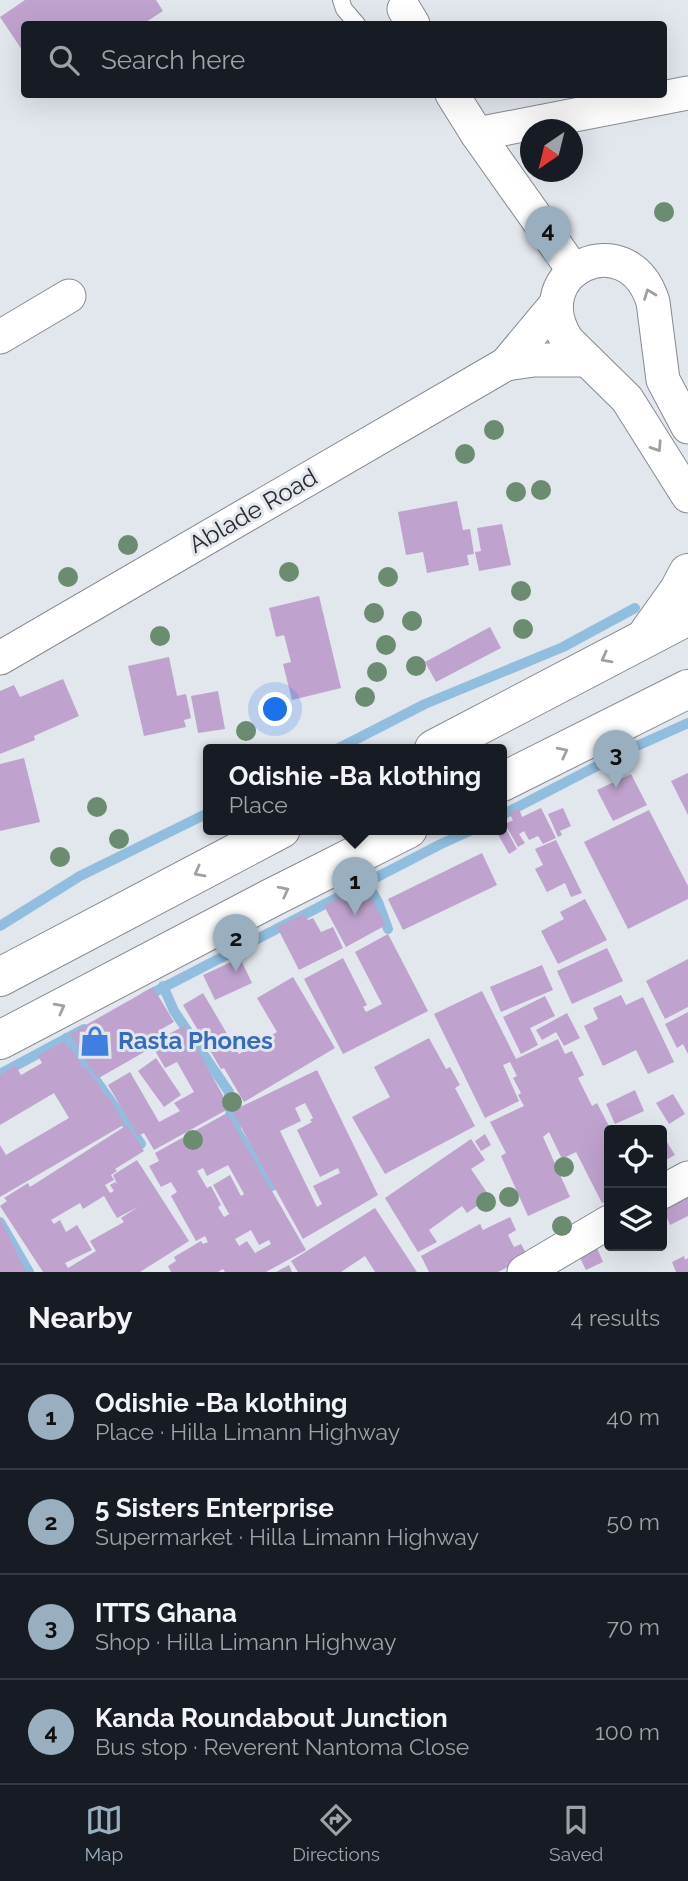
<!DOCTYPE html>
<html lang="en">
<head>
<meta charset="utf-8">
<style>
  body { margin:0; font-family:Raleway,sans-serif; background:#20242c; color:#f1f3f6 }
  .controls { position:absolute; right:21px; bottom:21px; display:grid; overflow:hidden; border-radius:7px; box-shadow:0 7px 28px #0002 }
  .controls button { width:63px; height:63px; display:grid; place-items:center; padding:0; border:0; border-bottom:2px solid #363941; background:#171b24; color:#f1f3f6; font:35px sans-serif }
  .compass { position:absolute; left:520px; top:119px; width:63px; height:63px; border-radius:50%; background:#171b24; box-shadow:0 7px 28px #0002; rotate:215deg }
  .you { position:absolute; left:276px; top:710px; width:24px; height:24px; margin:-18px; border:5px solid #fff; border-radius:50%; background:#1a73e8; box-shadow:0 0 0 10px #1a73e833 }
  .badge { display:grid; place-items:center; width:46px; height:46px; border-radius:50%; background:#99afbf; color:#111; font-size:23px; font-weight:700 }
  .pin { position:absolute; translate:-50% -58px; filter:drop-shadow(0 2px 4px #0008) }
  .pin::after { content:''; position:absolute; top:37px; width:24px; height:21px; background:inherit; clip-path:polygon(0 0,100% 0,50% 100%) }
  .popup { position:absolute; left:203px; top:744px; width:304px; height:91px; box-sizing:border-box; display:grid; place-content:center; border-radius:7px; background:#171b24; filter:drop-shadow(0 2px 5px #0005); font-size:23px; white-space:nowrap; color:#9ea1a6 }
  .popup b { font-size:26px; color:#f1f3f6 }
  .popup::after { content:''; position:absolute; left:50%; top:100%; margin-left:-14px; border:14px solid transparent; border-top-color:#171b24 }
  .list { margin:0; padding:0; list-style:none }
  h2 { display:flex; justify-content:space-between; align-items:center; height:91px; margin:0; padding:0 28px; font-size:30px }
  h2 small { font-size:23px; font-weight:400; color:#9ea1a6 }
  .list li { display:grid; grid-template-columns:46px 1fr auto; gap:21px; align-items:center; box-sizing:border-box; height:105px; padding:0 28px; border-top:2px solid #363941 }
  .list b { display:block; font-size:26px; white-space:nowrap }
  .list p { margin:0; font-size:23px; white-space:nowrap; color:#9ea1a6 }
  .list em { font-size:23px; font-style:normal; color:#9ea1a6 }
  .icon { flex:none; width:38px; height:38px; fill:none; stroke:currentColor; stroke-width:2; stroke-linecap:round; stroke-linejoin:round }
  .map { position:relative; flex:none; width:688px; height:1272px; overflow:hidden }
  .search { position:absolute; background:#171b24; box-shadow:0 7px 28px #0002; left:21px; right:21px; top:21px; height:77px; display:flex; align-items:center; gap:18px; box-sizing:border-box; padding:0 24px; border-radius:7px; color:#9ea1a6; font-size:26px }
  .sheet { height:511px; background:#171b24 }
  nav { display:flex; justify-content:space-around; align-items:center; box-sizing:border-box; height:98px; border-top:2px solid #363941; background:#171b24; font-size:19px; color:#9ea1a6 }
  nav a { display:grid; justify-items:center; gap:4px }
  nav .on { color:#99afbf }
  .map>svg:first-child { display:block }
</style>
</head>
<body>
<div class="map">
<svg width="688" height="1272" viewBox="0 0 688 1272">
  <rect width="100%" height="100%" fill="#e2e6ed"/>
  <g fill="none" stroke-linecap="round" stroke-linejoin="round">
    <!-- stream -->
    <g stroke="#91bddf" stroke-width="10">
      <path d="M337 749 425 704 563 647 635 608"/>
      <path d="M502 815 628 750 688 723"/>
      <path d="M367 883 378 902 388 929"/>
      <path d="M0 926 80 876 208 813"/>
      <path d="M163 986 174 1011 229 1092 230 1110 237 1132 272 1186"/>
      <path d="M145 997 441 844 474 829"/>
      <path d="M66 1038 141 1144"/>
      <path d="M0 1074 84 1029"/>
      <path d="M0 1222 29 1272"/>
    </g>
  </g>
  <!-- building -->
  <g fill="#bfa3ce" fill-rule="evenodd">
    <path d="M25 0H156L163 11 143 24H24V53L0 17Z"/>
    <path d="M457 501 463 530 470 529 474 554 467 555 469 565 427 573 423 552 406 555 398 512Z"/>
    <path d="M502 524 511 565 479 571 475 552 481 551 477 528Z"/>
    <path d="M319 596 341 688 292 700 283 664 291 662 284 635 276 637 269 608Z"/>
    <path d="M490 627 501 648 436 682 425 662Z"/>
    <path d="M169 657 177 696 186 694 191 718 184 720 186 727 144 736 128 666Z"/>
    <path d="M63 679 79 716 34 736 35 740 0 754V691L14 685 20 697Z"/>
    <path d="M218 691 225 729 198 733 191 696Z"/>
    <path d="M24 758 40 822 0 831V764Z"/>
    <path d="M688 773V815L671 781Z"/>
    <path d="M631 774 647 805 613 821 597 790Z"/>
    <path d="M519 808 522 817 541 808 556 838 543 844 538 836 529 840 524 831 519 834 525 843 518 847 505 824 513 820 509 813Z"/>
    <path d="M563 808 571 826 560 831 562 835 558 837 548 814Z"/>
    <path d="M649 810 688 886V899L628 929 584 842Z"/>
    <path d="M504 825 517 849 509 854 495 829H502V826Z"/>
    <path d="M556 840 582 893 571 897 565 883 547 892 535 869 543 865 535 849Z"/>
    <path d="M482 853 497 885 403 930 388 899Z"/>
    <path d="M364 884 386 925 346 947 324 906Z"/>
    <path d="M585 899 607 940 558 964 541 931 564 919 560 912Z"/>
    <path d="M304 914 308 920 313 918 321 932 333 927 343 948 299 970 277 927Z"/>
    <path d="M388 934 428 1011 343 1054 304 979 343 958 367 1005 363 1007 366 1012 382 1004 355 952Z"/>
    <path d="M607 948 623 981 572 1004 557 971Z"/>
    <path d="M240 958 252 983 215 1000 203 975Z"/>
    <path d="M688 959V1007L665 1019 646 981Z"/>
    <path d="M542 965 553 990 501 1012 490 987Z"/>
    <path d="M293 977 335 1048 244 1102 224 1068 221 1069 183 1005 203 993 239 1054 277 1032 257 998Z"/>
    <path d="M153 987 174 1022 158 1031 164 1042 166 1041 163 1037 184 1026 230 1108 154 1150 144 1133 138 1136 108 1085 130 1072 159 1122 180 1111 174 1103 194 1092 177 1062 165 1068 153 1047 97 1079 70 1034Z"/>
    <path d="M482 991 516 1059 558 1039 565 1054 572 1051 584 1075 578 1078 592 1106 597 1103 611 1130 609 1200 602 1203 576 1152 562 1159 549 1132 543 1137 570 1197 528 1216 501 1156 506 1153 490 1122 524 1106 518 1095 521 1093 513 1078 517 1076 510 1062 503 1065 519 1101 485 1118 434 1014Z"/>
    <path d="M621 995 626 1005 643 997 674 1062 648 1074 636 1050 603 1066 584 1026 598 1019 593 1008Z"/>
    <path d="M545 996 555 1016 530 1028 538 1045 521 1054 503 1017Z"/>
    <path d="M688 1012V1054L683 1044 677 1048 665 1024Z"/>
    <path d="M567 1013 580 1038 564 1046 556 1032 542 1040 536 1030Z"/>
    <path d="M429 1038 446 1069 450 1067 460 1085 455 1088 475 1126 385 1174 352 1117 390 1097 374 1067Z"/>
    <path d="M64 1041 68 1048 70 1046 83 1068 86 1067 93 1079 94 1078 106 1097 108 1095 125 1124 0 1197V1145L6 1155 69 1118 54 1093 0 1125V1075L15 1065 21 1075 42 1063 38 1056Z"/>
    <path d="M156 1058 181 1095 164 1107 138 1071Z"/>
    <path d="M317 1070 378 1195 303 1239 232 1111ZM305 1103 313 1118 310 1120 312 1122 297 1130 320 1177 338 1168 340 1173 313 1186 322 1204 317 1207 280 1131 301 1121 295 1108Z"/>
    <path d="M635 1090 644 1111 615 1124 606 1104Z"/>
    <path d="M673 1094 685 1114 669 1124 656 1103Z"/>
    <path d="M227 1113 306 1250 266 1272H225L223 1269 218 1272H171L168 1266 176 1261 174 1257 201 1241 203 1244 208 1242 205 1236 196 1241 171 1196 177 1192 171 1182 161 1187 149 1166 159 1161 155 1153ZM228 1165 244 1194 241 1196 230 1175 213 1185 229 1214 235 1211 224 1217 218 1207 221 1205 211 1186 207 1188 197 1171 203 1168 207 1176ZM251 1230 259 1245 269 1240 271 1244 255 1253 247 1241 239 1246 235 1239Z"/>
    <path d="M127 1125 144 1151 115 1169 117 1171 111 1175 114 1180 105 1185 110 1193 114 1191 110 1185 115 1182 117 1184 113 1175 137 1160 189 1241 140 1272H43L0 1206 7 1201 4 1198 28 1183 30 1187ZM104 1196 117 1218 138 1207 121 1218 124 1222 90 1241 96 1251 68 1268 65 1263 92 1250 77 1225 66 1232 60 1220 54 1224 51 1220 80 1203 83 1209Z"/>
    <path d="M485 1134 491 1145 481 1151 475 1141Z"/>
    <path d="M662 1134 675 1155 662 1162Z"/>
    <path d="M471 1139 485 1160 471 1169 490 1197 467 1213 462 1206 429 1230 437 1242 418 1252 385 1198Z"/>
    <path d="M688 1193V1216L670 1225 662 1206Z"/>
    <path d="M375 1208 417 1272H375L365 1256 341 1272H298L291 1261Z"/>
    <path d="M510 1217 516 1230 508 1235 514 1247 521 1244 528 1257 498 1272H429L421 1256 480 1224 483 1230Z"/>
    <path d="M0 1218 26 1272H0Z"/>
    <path d="M597 1248 603 1262 586 1270 579 1256Z"/>
    <path d="M684 1256 685 1260 688 1258V1272H676L672 1262Z"/>
    <path d="M289 1265 292 1272H276Z"/>
  </g>
  <g fill="none" stroke-linecap="round" stroke-linejoin="round">
    <defs>
      <path id="lane" d="M341 0 344 9 357 24"/>
      <g id="street">
        <path d="M404 9 413 24"/>
        <path d="M452 94 477 134 574 271"/>
        <path d="M477 134 688 93"/>
        <path d="M0 337 69 296"/>
        <path d="M506 364 534 360H587"/>
        <path d="M688 427 663 380 653 302C628 222 523 270 567 340L627 399 688 496"/>
        <path d="M0 658 506 364 556 304"/>
        <path d="M662 1192 688 1178"/>
        <path d="M524 1272 609 1222"/>
      </g>
      <g id="secondary">
        <path d="M649 632 679 590 688 573"/>
        <path d="M434 749 688 616"/>
        <path d="M502 782 688 689"/>
        <path d="M0 977 281 829"/>
        <path d="M0 1040 271 898 408 829"/>
      </g>
    </defs>
    <!-- lane casing -->
    <use href="#lane" stroke="#878a91" stroke-width="18"/>
    <!-- street casing -->
    <use href="#street" stroke="#878a91" stroke-width="35"/>
    <!-- secondary casing -->
    <use href="#secondary" stroke="#878a91" stroke-width="40"/>
    <!-- lane -->
    <use href="#lane" stroke="#fff" stroke-width="16"/>
    <!-- street -->
    <use href="#street" stroke="#fff" stroke-width="33"/>
    <!-- secondary -->
    <use href="#secondary" stroke="#fff" stroke-width="38"/>
  </g>
  <!-- trees -->
  <g fill="#6c8c72">
    <circle cx="664" cy="212" r="10"/>
    <circle cx="494" cy="430" r="10"/>
    <circle cx="465" cy="454" r="10"/>
    <circle cx="541" cy="490" r="10"/>
    <circle cx="516" cy="492" r="10"/>
    <circle cx="128" cy="545" r="10"/>
    <circle cx="289" cy="572" r="10"/>
    <circle cx="68" cy="577" r="10"/>
    <circle cx="388" cy="577" r="10"/>
    <circle cx="521" cy="591" r="10"/>
    <circle cx="374" cy="613" r="10"/>
    <circle cx="412" cy="621" r="10"/>
    <circle cx="523" cy="629" r="10"/>
    <circle cx="160" cy="636" r="10"/>
    <circle cx="386" cy="645" r="10"/>
    <circle cx="416" cy="666" r="10"/>
    <circle cx="377" cy="672" r="10"/>
    <circle cx="365" cy="697" r="10"/>
    <circle cx="246" cy="731" r="10"/>
    <circle cx="97" cy="807" r="10"/>
    <circle cx="119" cy="839" r="10"/>
    <circle cx="60" cy="857" r="10"/>
    <circle cx="232" cy="1102" r="10"/>
    <circle cx="193" cy="1140" r="10"/>
    <circle cx="564" cy="1167" r="10"/>
    <circle cx="509" cy="1197" r="10"/>
    <circle cx="486" cy="1202" r="10"/>
    <circle cx="562" cy="1226" r="10"/>
  </g>
  <!-- one-way arrows -->
  <defs><path id="oneway-chevron" d="M-2-3.5L2.5 0L-2 3.5" fill="none" stroke-width="1.6" stroke-linecap="round" stroke-linejoin="round" transform="scale(1.75)"/></defs>
  <g stroke="#9fa0a0">
    <use href="#oneway-chevron" transform="translate(649 294) rotate(-111)"/>
    <use href="#oneway-chevron" transform="translate(657 447) rotate(57)"/>
    <use href="#oneway-chevron" transform="translate(606 658) rotate(152)"/>
    <use href="#oneway-chevron" transform="translate(563 752) rotate(-27)"/>
    <use href="#oneway-chevron" transform="translate(199 872) rotate(152)"/>
    <use href="#oneway-chevron" transform="translate(284 891) rotate(-27)"/>
    <use href="#oneway-chevron" transform="translate(60 1008) rotate(-28)"/>
  </g>
  <!-- icons -->
  <defs>
    <symbol id="shop-bare" viewBox="-9 -9 18 18"><path d="M-5-2.5h2.3a2.7 3.5 0 0 1 5.4 0H5L5.5 6h-11ZM-1.5-2.5h3a1.5 2.3 0 0 0-3 0Z" fill="#3f7fe0" stroke="#e2e6ed" stroke-width="2.5" paint-order="stroke"/></symbol>
  </defs>
  <g fill-rule="evenodd">
    <use href="#shop-bare" x="73" y="1019" width="44" height="44"/>
  </g>
  <g text-anchor="middle" stroke-width="6" stroke-linejoin="round" paint-order="stroke">
    <!-- street labels -->
    <g font-size="24" fill="#292b2d" stroke="#e2e6ed">
      <text transform="translate(253 511) rotate(-30)" y="8">Ablade Road</text>
    </g>
    <!-- shop labels -->
    <g font-size="24" font-weight="bold" fill="#366cbe" stroke="#e2e6ed" text-anchor="start">
      <text x="118" y="1049">Rasta Phones</text>
    </g>
  </g>
</svg>
<div class="controls">
<button><svg class="icon" aria-label="locate" viewBox="0 0 24 24"><circle cx="12" cy="12" r="6"/><path d="M12 2v4M12 18v4M2 12h4M18 12h4"/></svg></button>
<button><svg class="icon" aria-label="layers" viewBox="0 0 24 24"><path d="M12 4l9 5-9 5-9-5zM3 14l9 5 9-5"/></svg></button>
</div>
<svg class="compass" viewBox="-18 -18 36 36"><path d="M0-13l5 13h-10z" fill="#e53935"/><path d="M0 13l5-13h-10z" fill="#9ea1a6"/></svg>
<div class="you"></div>
<div class="pin badge" style="left:355px;top:915px">1</div>
<div class="popup"><b>Odishie -Ba klothing</b>Place</div>
<div class="pin badge" style="left:236px;top:972px">2</div>
<div class="pin badge" style="left:616px;top:788px">3</div>
<div class="pin badge" style="left:548px;top:264px">4</div>
<div class="search"><svg class="icon" aria-label="search" viewBox="0 0 24 24"><circle cx="10" cy="10" r="6"/><path d="M15 15l6 6"/></svg>Search here</div>
</div>
<section class="sheet">
<h2>Nearby<small>4 results</small></h2>
<ul class="list">
<li><span class="badge">1</span><div><b>Odishie -Ba klothing</b><p>Place · Hilla Limann Highway</p></div><em>40 m</em></li>
<li><span class="badge">2</span><div><b>5 Sisters Enterprise</b><p>Supermarket · Hilla Limann Highway</p></div><em>50 m</em></li>
<li><span class="badge">3</span><div><b>ITTS Ghana</b><p>Shop · Hilla Limann Highway</p></div><em>70 m</em></li>
<li><span class="badge">4</span><div><b>Kanda Roundabout Junction</b><p>Bus stop · Reverent Nantoma Close</p></div><em>100 m</em></li>
</ul>
</section>
<nav>
<a class="on"><svg class="icon" aria-label="map" viewBox="0 0 24 24"><path d="M3 6l6-2 6 2 6-2v14l-6 2-6-2-6 2zM9 4v14M15 6v14"/></svg>Map</a>
<a><svg class="icon" aria-label="directions" viewBox="0 0 24 24"><path d="M12 3l9 9-9 9-9-9zM9 14v-3h6M13 9l2 2-2 2"/></svg>Directions</a>
<a><svg class="icon" aria-label="saved" viewBox="0 0 24 24"><path d="M7 4h10v16l-5-4-5 4z"/></svg>Saved</a>
</nav>
</body>
</html>
